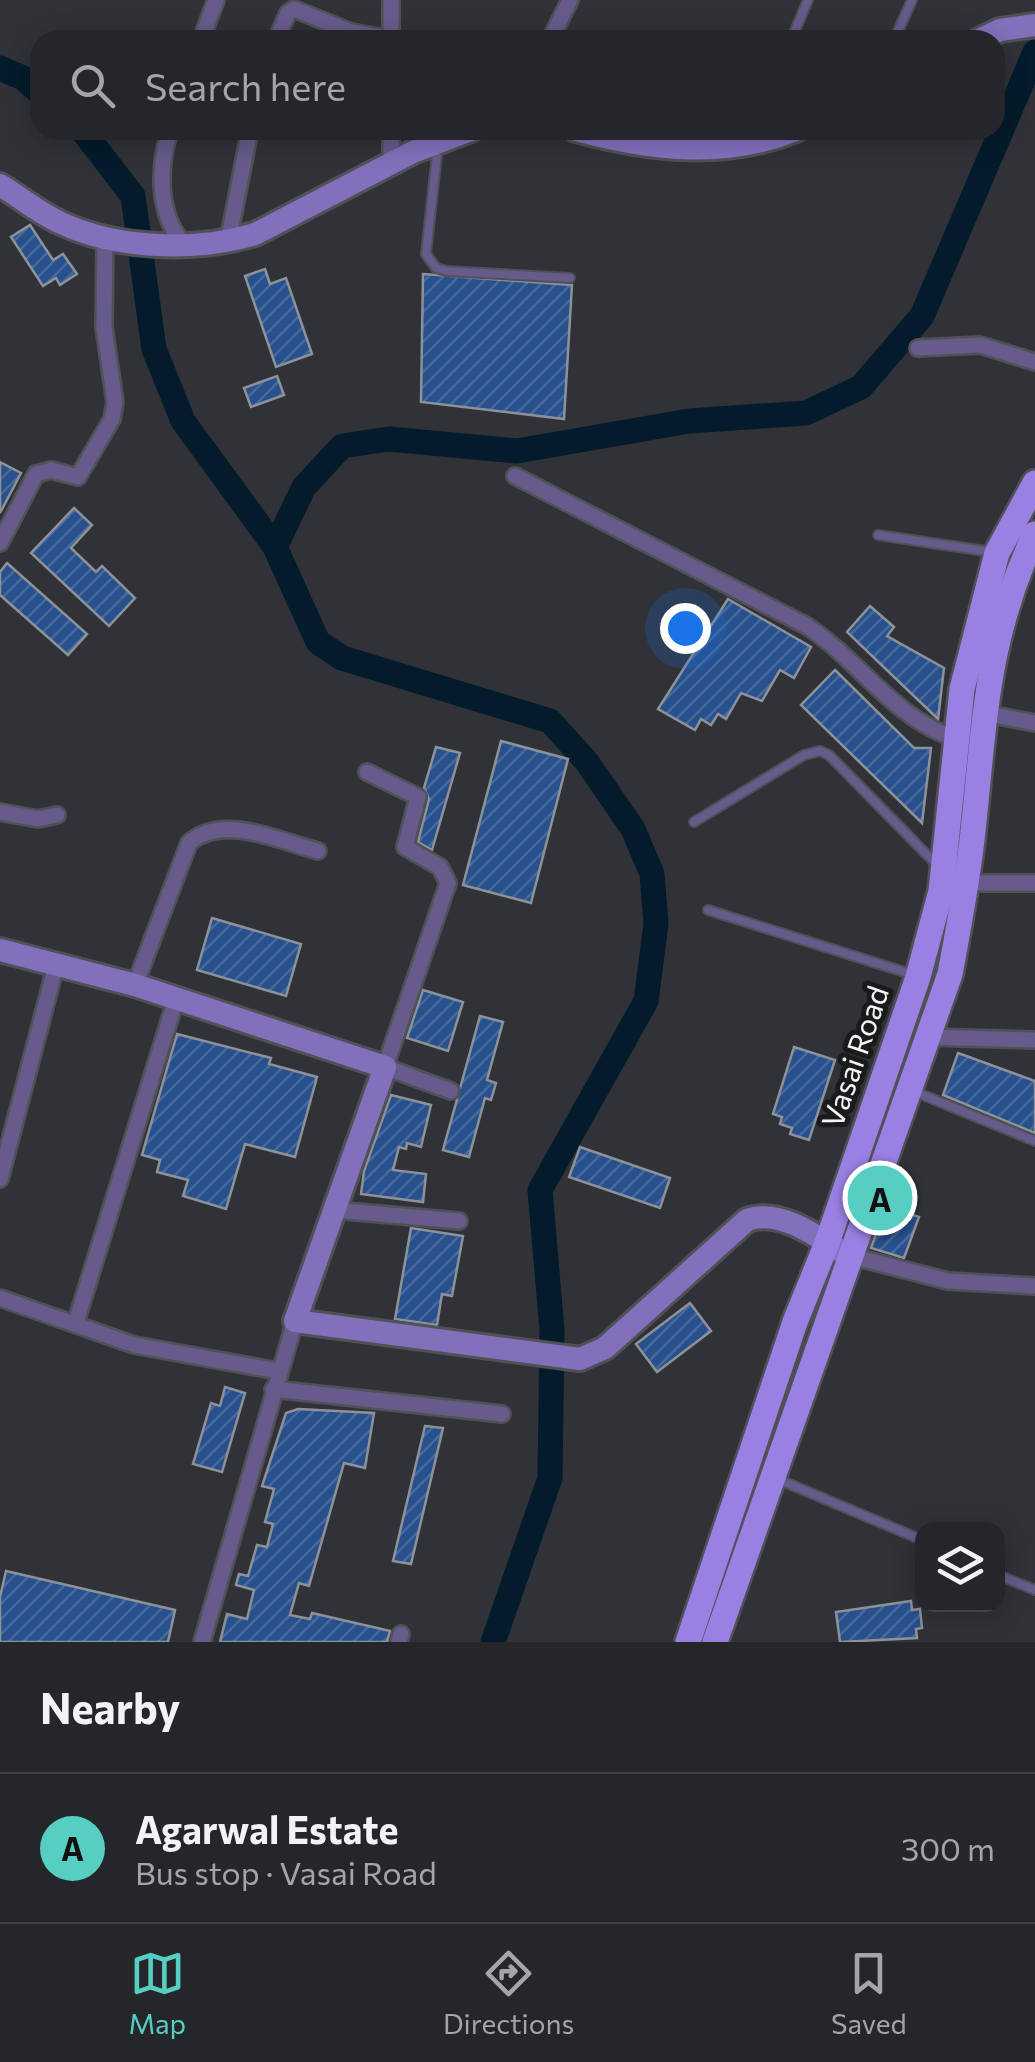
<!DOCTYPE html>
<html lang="en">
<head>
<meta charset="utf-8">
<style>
  body { margin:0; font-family:Commissioner,sans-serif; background:#303236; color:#f1f3f6 }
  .controls { position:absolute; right:30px; bottom:30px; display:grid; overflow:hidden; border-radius:20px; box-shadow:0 5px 25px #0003 }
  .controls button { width:90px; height:90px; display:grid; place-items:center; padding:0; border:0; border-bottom:2px solid #414347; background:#24262a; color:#f1f3f6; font:50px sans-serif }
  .you { position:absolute; left:685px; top:628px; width:35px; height:35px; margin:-25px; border:8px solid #fff; border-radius:50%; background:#1a73e8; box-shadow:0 0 0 15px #1a73e833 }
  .badge { display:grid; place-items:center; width:65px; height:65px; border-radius:50%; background:#57cec2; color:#111; font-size:32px; font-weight:700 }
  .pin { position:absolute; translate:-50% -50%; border:5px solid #fff; box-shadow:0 2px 10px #0006 }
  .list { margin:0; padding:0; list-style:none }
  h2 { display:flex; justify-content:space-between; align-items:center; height:130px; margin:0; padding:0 40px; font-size:42px }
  h2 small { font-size:32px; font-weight:400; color:#a3a5a8 }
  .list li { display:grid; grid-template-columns:65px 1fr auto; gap:30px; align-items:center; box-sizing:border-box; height:150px; padding:0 40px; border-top:2px solid #414347 }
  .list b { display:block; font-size:38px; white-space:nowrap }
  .list p { margin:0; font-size:32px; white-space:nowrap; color:#a3a5a8 }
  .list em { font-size:32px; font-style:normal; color:#a3a5a8 }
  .icon { flex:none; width:55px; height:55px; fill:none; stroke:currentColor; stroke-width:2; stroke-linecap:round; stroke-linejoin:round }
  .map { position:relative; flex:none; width:1035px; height:1642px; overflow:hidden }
  .search { position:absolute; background:#24262a; box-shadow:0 5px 25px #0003; left:30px; right:30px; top:30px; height:110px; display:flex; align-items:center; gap:25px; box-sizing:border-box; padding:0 35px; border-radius:30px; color:#a3a5a8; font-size:38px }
  .sheet { height:280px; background:#24262a }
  nav { display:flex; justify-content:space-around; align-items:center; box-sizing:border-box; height:140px; border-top:2px solid #414347; background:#24262a; font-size:28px; color:#a3a5a8 }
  nav a { display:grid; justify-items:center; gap:5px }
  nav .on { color:#57cec2 }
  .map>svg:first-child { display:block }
</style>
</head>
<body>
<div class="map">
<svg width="1035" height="1642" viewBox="0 0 1035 1642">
  <defs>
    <pattern id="building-hatch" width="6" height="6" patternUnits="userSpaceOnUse" patternTransform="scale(2.5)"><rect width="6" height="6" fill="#27508c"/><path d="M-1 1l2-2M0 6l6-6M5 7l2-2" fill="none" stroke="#476a9d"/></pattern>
  </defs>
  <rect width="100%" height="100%" fill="#303238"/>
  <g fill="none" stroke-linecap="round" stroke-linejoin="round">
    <!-- river -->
    <g stroke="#031b2b" stroke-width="25">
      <path d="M0 68 23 78 40 93"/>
      <path d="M82 130 133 196 154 349 183 421 275 547 318 642 342 658 550 721 587 762 633 829 652 874 656 924 646 1001 540 1190 552 1330 550 1478 493 1642"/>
      <path d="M275 547 304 487 342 446 389 439 517 451 689 421 806 413 861 387 922 316 1035 52"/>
    </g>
  </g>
  <!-- building -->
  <g fill="url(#building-hatch)" stroke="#8d9298" stroke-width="2.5">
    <path d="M30 225 53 260 63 254 77 274 60 285 56 278 43 286 11 237Z"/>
    <path d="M265 269 270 284 286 278 312 354 276 367 245 276Z"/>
    <path d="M423 274 572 285 564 419 421 402Z"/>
    <path d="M277 376 284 395 251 407 244 388Z"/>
    <path d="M0 462 21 473 0 513Z"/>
    <path d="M74 508 92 525 71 548 96 572 102 566 135 598 109 626 31 553Z"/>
    <path d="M7 563 87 634 68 655 0 595V572Z"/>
    <path d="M728 599 811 647 794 678 780 670 762 701 741 693 726 719 718 714 711 725 701 719 695 730 658 709Z"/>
    <path d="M870 606 894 627 887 636 944 668 938 719 847 632Z"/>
    <path d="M835 670 914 748H931L922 823 801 705Z"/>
    <path d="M501 741 568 759 531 903 463 885Z"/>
    <path d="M436 747 460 753 432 850 418 842 429 799 424 788Z"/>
    <path d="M212 918 301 944 286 996 197 970Z"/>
    <path d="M423 990 463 1002 448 1051 407 1038Z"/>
    <path d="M480 1016 503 1022 487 1080 496 1083 491 1100 485 1098 469 1157 443 1150Z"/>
    <path d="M177 1034 271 1058 269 1064 317 1077 295 1157 245 1144 226 1209 183 1196 188 1180 157 1172 160 1160 142 1155Z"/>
    <path d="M794 1047 835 1060 809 1140 790 1134 792 1128 780 1124 782 1117 773 1114Z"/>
    <path d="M958 1053 1035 1081V1133L943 1095Z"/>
    <path d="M391 1095 431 1105 421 1147 407 1143 406 1149 399 1147 393 1170 426 1174 423 1202 361 1194 364 1171Z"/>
    <path d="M580 1147 670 1178 660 1208 569 1177Z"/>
    <path d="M886 1205 919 1217 904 1258 871 1248Z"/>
    <path d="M411 1228 463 1236 452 1296 442 1294 437 1325 395 1319Z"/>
    <path d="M690 1303 711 1331 657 1372 636 1344Z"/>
    <path d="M225 1387 245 1393 222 1472 193 1464 211 1403 220 1406Z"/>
    <path d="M298 1409 374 1413 365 1468 344 1463 309 1586 299 1583 290 1615 310 1619 312 1613 390 1631 387 1642H220L227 1614 247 1619 254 1590 236 1585 239 1574 248 1576 257 1545 267 1547 273 1524 265 1522 274 1489 262 1486 286 1413Z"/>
    <path d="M425 1426 443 1428 411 1564 393 1561Z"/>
    <path d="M6 1571 175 1610 168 1642H0V1597Z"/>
    <path d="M911 1601 912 1610 920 1609 922 1628 916 1629 917 1638 840 1642 836 1612Z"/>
  </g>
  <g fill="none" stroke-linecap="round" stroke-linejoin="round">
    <defs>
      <g id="lane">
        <path d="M791 40 808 0"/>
        <path d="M894 40 912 0"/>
        <path d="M438 145 426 254 436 268 446 271 570 278"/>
        <path d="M878 535 992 552"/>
        <path d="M694 822 804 755 820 751 829 755 938 866"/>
        <path d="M708 910 914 975"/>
        <path d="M913 1091 1035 1141"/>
        <path d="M775 1478 922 1540"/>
        <path d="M998 1575 1035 1590"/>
      </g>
      <g id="street">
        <path d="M201 40 216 0"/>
        <path d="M276 40 288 13 294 9 351 32 391 39"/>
        <path d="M391 40V0"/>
        <path d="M550 40 570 0"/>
        <path d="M170 130C158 167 157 215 184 244"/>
        <path d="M391 164V130"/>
        <path d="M228 242 250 130"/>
        <path d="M918 348 980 345 1035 362"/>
        <path d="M515 476 807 626C862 663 894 719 957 739"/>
        <path d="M0 543 36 474 51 470 78 477 112 419 115 402 104 327 105 237"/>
        <path d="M983 713 1035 723"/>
        <path d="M367 772 418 797 405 847 440 867 448 883 385 1067 451 1091"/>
        <path d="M0 812 38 819 57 815"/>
        <path d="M968 883H1035"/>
        <path d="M135 985 189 843C223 813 279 841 318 851"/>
        <path d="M927 1037 1035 1040"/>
        <path d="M0 1179 56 965"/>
        <path d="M334 1210 459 1221"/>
        <path d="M847 1255 948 1281 1035 1286"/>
        <path d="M0 1298 134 1345 278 1371"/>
        <path d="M76 1322 176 999"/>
        <path d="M273 1389 502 1414"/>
        <path d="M202 1642 295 1321"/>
        <path d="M399 1642 401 1634"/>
      </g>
      <g id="secondary">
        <path d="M979 40 1000 30 1035 25"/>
        <path d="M576 130C649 150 724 159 796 130"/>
        <path d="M0 185C20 197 39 213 61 223 117 249 196 252 255 234L413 152 471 130"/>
        <path d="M0 950 135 985 385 1067 295 1321 580 1359 605 1348 747 1220C781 1208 819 1238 847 1255"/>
      </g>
      <g id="primary">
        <path d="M688 1642 795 1322 827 1243 918 977 941 891 962 689 997 553 1035 483"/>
        <path d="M715 1642 950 974C959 926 968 879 973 831 985 720 986 638 1035 534"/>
      </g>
    </defs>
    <!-- lane casing -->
    <use href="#lane" stroke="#4f5157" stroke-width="12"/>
    <!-- street casing -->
    <use href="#street" stroke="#4f5157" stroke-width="20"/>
    <!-- secondary casing -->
    <use href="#secondary" stroke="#4f5157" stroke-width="28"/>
    <!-- primary casing -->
    <use href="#primary" stroke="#4f5157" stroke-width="30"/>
    <!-- lane -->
    <use href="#lane" stroke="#665b8b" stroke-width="8"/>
    <!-- street -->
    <use href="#street" stroke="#665b8b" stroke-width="15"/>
    <!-- secondary -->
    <use href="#secondary" stroke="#8370bc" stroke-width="22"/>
    <!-- primary -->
    <use href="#primary" stroke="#9a80e2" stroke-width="25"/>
  </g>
  <g text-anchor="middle" stroke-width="10" stroke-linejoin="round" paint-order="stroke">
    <!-- street labels -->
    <g font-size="30" fill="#f3f4f8" stroke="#191a1c">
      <text transform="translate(856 1057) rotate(-71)" y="10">Vasai Road</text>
    </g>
  </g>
</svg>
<div class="controls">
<button><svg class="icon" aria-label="layers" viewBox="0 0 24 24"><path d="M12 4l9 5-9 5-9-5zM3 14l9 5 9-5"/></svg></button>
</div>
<div class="you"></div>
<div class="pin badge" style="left:880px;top:1198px">A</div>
<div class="search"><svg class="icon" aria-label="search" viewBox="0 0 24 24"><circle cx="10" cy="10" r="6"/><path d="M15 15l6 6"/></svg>Search here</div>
</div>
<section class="sheet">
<h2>Nearby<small></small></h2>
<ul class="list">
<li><span class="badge">A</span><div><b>Agarwal Estate</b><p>Bus stop · Vasai Road</p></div><em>300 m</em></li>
</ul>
</section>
<nav>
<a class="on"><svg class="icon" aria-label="map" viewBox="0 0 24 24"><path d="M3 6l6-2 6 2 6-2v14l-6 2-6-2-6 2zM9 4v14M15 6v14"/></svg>Map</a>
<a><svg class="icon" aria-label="directions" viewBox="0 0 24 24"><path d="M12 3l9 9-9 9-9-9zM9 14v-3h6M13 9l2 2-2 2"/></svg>Directions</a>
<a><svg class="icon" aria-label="saved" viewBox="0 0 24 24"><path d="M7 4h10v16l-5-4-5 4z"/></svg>Saved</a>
</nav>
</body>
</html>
